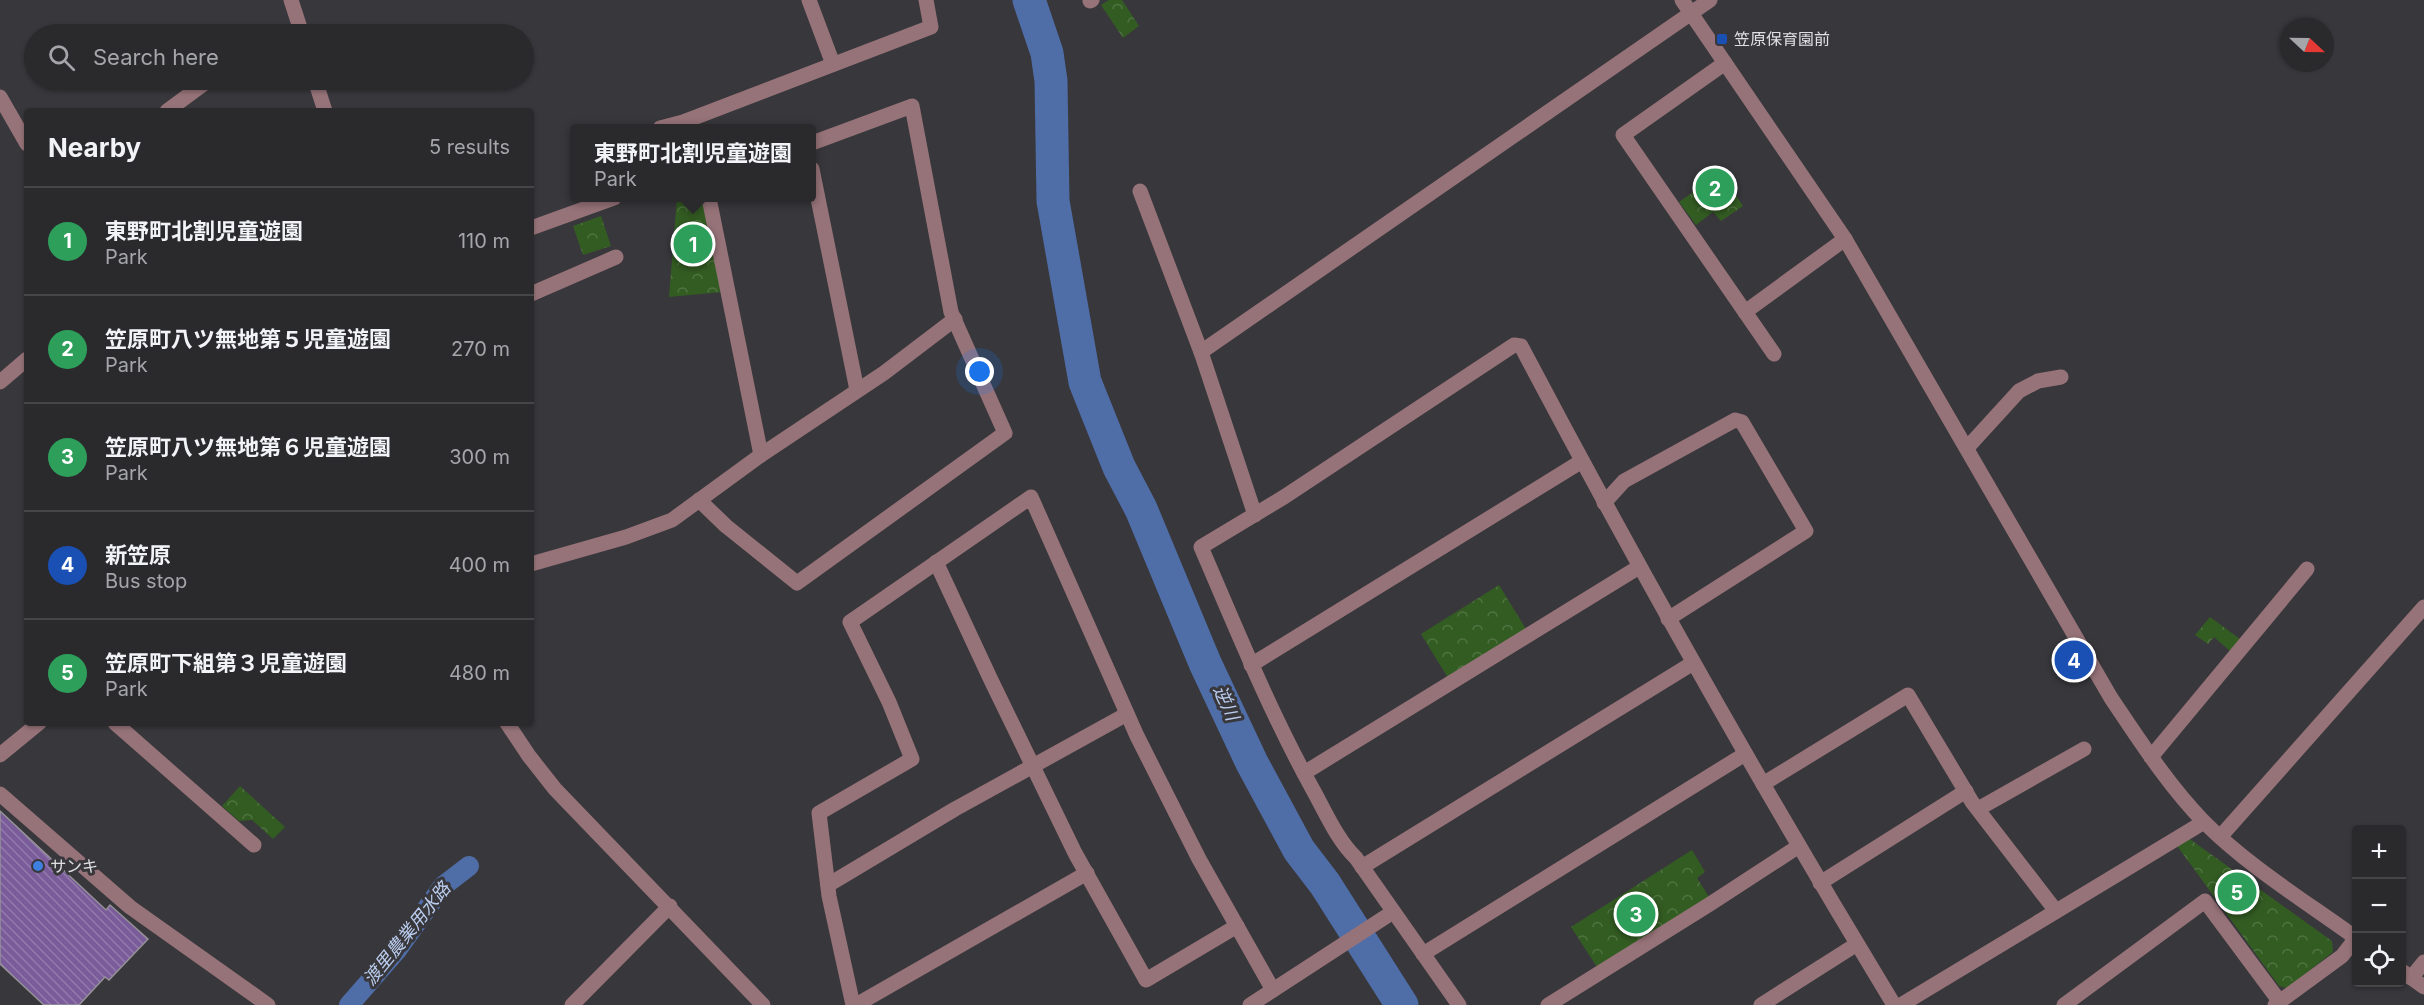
<!DOCTYPE html>
<html lang="en">
<head>
<meta charset="utf-8">
<style>
  body { margin:0; font-family:Inter,"Noto Sans JP",sans-serif; background:#323134; color:#f1f3f6 }
  .controls { position:absolute; right:18px; bottom:18px; display:grid; overflow:hidden; border-radius:6px; box-shadow:0 2px 4px #0004 }
  .controls button { width:54px; height:54px; display:grid; place-items:center; padding:0; border:0; border-bottom:2px solid #464548; background:#2a292c; color:#f1f3f6; font:30px sans-serif }
  .compass { position:absolute; left:2280px; top:18px; width:54px; height:54px; border-radius:50%; background:#2a292c; box-shadow:0 2px 4px #0004; rotate:112deg }
  .you { position:absolute; left:980px; top:372px; width:21px; height:21px; margin:-15px; border:4px solid #fff; border-radius:50%; background:#1a73e8; box-shadow:0 0 0 9px #1a73e833 }
  .badge { display:grid; place-items:center; width:39px; height:39px; border-radius:50%; background:#f19ab4; color:#fff; font-size:20px; font-weight:700 }
  .pin { position:absolute; translate:-50% -50%; border:3px solid #fff; box-shadow:0 2px 6px #0006 }
  .popup { position:absolute; left:570px; top:124px; width:246px; height:78px; box-sizing:border-box; display:grid; place-content:center; border-radius:6px; background:#2a292c; filter:drop-shadow(0 2px 4px #0005); font-size:20px; white-space:nowrap; color:#a5a6a9 }
  .popup b { font-size:22px; color:#f1f3f6 }
  .popup::after { content:''; position:absolute; left:50%; top:100%; margin-left:-12px; border:12px solid transparent; border-top-color:#2a292c }
  .list { margin:0; padding:0; list-style:none }
  h2 { display:flex; justify-content:space-between; align-items:center; height:78px; margin:0; padding:0 24px; font-size:26px }
  h2 small { font-size:20px; font-weight:400; color:#a5a6a9 }
  .list li { display:grid; grid-template-columns:39px 1fr auto; gap:18px; align-items:center; box-sizing:border-box; height:108px; padding:0 24px; border-top:2px solid #464548 }
  .list b { display:block; font-size:22px; white-space:nowrap }
  .list p { margin:0; font-size:20px; white-space:nowrap; color:#a5a6a9 }
  .list em { font-size:20px; font-style:normal; color:#a5a6a9 }
  .icon { flex:none; width:33px; height:33px; fill:none; stroke:currentColor; stroke-width:2; stroke-linecap:round; stroke-linejoin:round }
  .map { position:relative; flex:none; width:2424px; height:1005px; overflow:hidden }
  .search { position:absolute; background:#2a292c; box-shadow:0 2px 4px #0004; left:24px; top:24px; width:510px; height:66px; display:flex; align-items:center; gap:15px; box-sizing:border-box; padding:0 21px; border-radius:33px; color:#a5a6a9; font-size:22px }
  .panel { position:absolute; background:#2a292c; box-shadow:0 2px 4px #0004; left:24px; top:108px; width:510px; height:618px; border-radius:6px }
  .map>svg:first-child { display:block }
</style>
</head>
<body>
<div class="map">
<svg width="2424" height="1005" viewBox="0 0 2424 1005">
  <defs>
    <pattern id="park-crowns" width="20" height="18" patternUnits="userSpaceOnUse" patternTransform="scale(1.5)"><rect width="20" height="18" fill="#335c22"/><path d="M2 6a3 3 0 1 1 6 0M12 15a3 3 0 1 1 6 0" fill="none" stroke="#507342"/></pattern>
    <pattern id="building-back-hatch" width="6" height="6" patternUnits="userSpaceOnUse" patternTransform="scale(1.5)"><rect width="6" height="6" fill="#795c99"/><path d="M-1 5l2 2M0 0l6 6M5-1l2 2" fill="none" stroke="#927bac"/></pattern>
  </defs>
  <rect width="100%" height="100%" fill="#38373b"/>
  <!-- park -->
  <g fill="url(#park-crowns)">
    <path d="M1109 0H1122L1139 26 1123 38 1101 5Z"/>
    <path d="M1721 173 1743 206 1721 221 1713 212 1696 225 1679 202Z"/>
    <path d="M677 198H704L722 292 669 297Z"/>
    <path d="M601 216 611 246 583 255 573 226Z"/>
    <path d="M1499 585 1526 629 1448 678 1421 634Z"/>
    <path d="M2210 617 2240 639 2230 651 2214 637 2208 644 2195 635Z"/>
    <path d="M240 786 285 827 273 839 252 820 239 821 222 806Z"/>
    <path d="M2187 837 2332 941 2333 952 2287 988 2279 986 2175 843Z"/>
    <path d="M1692 850 1705 872 1697 878 1709 897 1597 967 1571 927Z"/>
  </g>
  <g fill="none" stroke-linecap="round" stroke-linejoin="round">
    <!-- canal -->
    <path stroke="#4f6da7" stroke-width="20" d="M349 1005 397 950 443 886 469 866"/>
    <!-- river -->
    <path stroke="#4f6da7" stroke-width="33" d="M1029 0 1047 53 1051 81 1053 201 1085 382 1119 467 1141 509 1205 663 1252 763 1299 850 1325 884 1402 1005"/>
  </g>
  <!-- building -->
  <path fill="url(#building-back-hatch)" stroke="#949296" stroke-width="1.5" d="M0 811 106 910 110 905 148 939 109 980 105 977 79 1005H44L0 964Z"/>
  <g fill="none" stroke-linecap="round" stroke-linejoin="round">
    <!-- minor -->
    <g stroke="#967379" stroke-width="15">
      <path d="M291 0 302 34"/>
      <path d="M809 0 833 64"/>
      <path d="M1682 0 1845 239 2111 698C2140 741 2168 785 2204 822 2249 867 2305 901 2356 938"/>
      <path d="M1090 1 1092 0"/>
      <path d="M1725 63 1623 135 1774 354"/>
      <path d="M315 80 325 111"/>
      <path d="M0 97 27 144"/>
      <path d="M167 111 209 80"/>
      <path d="M660 128 683 122 931 27 926 0"/>
      <path d="M812 169 857 390"/>
      <path d="M1140 191 1201 352 1255 515"/>
      <path d="M531 228 614 198"/>
      <path d="M531 294 616 257"/>
      <path d="M1745 312 1845 239"/>
      <path d="M1201 352 1710 0"/>
      <path d="M0 382 27 359"/>
      <path d="M1967 448 2019 391 2038 381 2061 377"/>
      <path d="M761 455 884 373 955 319"/>
      <path d="M699 500 726 526 797 583 1005 433 951 312 912 106 812 143"/>
      <path d="M1604 503 1624 481 1735 420 1742 422 1806 531 1668 619"/>
      <path d="M936 562 990 678 1075 853 1146 980 1237 926"/>
      <path d="M531 564 626 537 672 520 761 455 709 198"/>
      <path d="M1251 665 1582 461"/>
      <path d="M115 723 254 845"/>
      <path d="M507 723 529 756 555 789 763 1005"/>
      <path d="M0 755 39 723"/>
      <path d="M2151 757 2307 569"/>
      <path d="M1304 773 1639 567"/>
      <path d="M1763 784 1908 695 1972 802 2056 911"/>
      <path d="M0 794 130 907 268 1005"/>
      <path d="M1978 809 2084 749"/>
      <path d="M2220 837 2424 607"/>
      <path d="M1362 867 1693 663"/>
      <path d="M1820 883 1966 791"/>
      <path d="M828 885 955 809 1127 714"/>
      <path d="M1423 954 1745 754"/>
      <path d="M2402 971 2424 987"/>
      <path d="M2411 978 2424 962"/>
      <path d="M572 1005 670 906"/>
      <path d="M853 1005 829 896 819 813 912 759 889 702 850 622 1031 497 1137 736 1199 859 1273 990"/>
      <path d="M856 1005 1087 873"/>
      <path d="M1250 1005 1393 912"/>
      <path d="M1459 1005 1356 858C1337 840 1325 811 1312 788 1269 710 1236 628 1201 547L1284 497 1514 345 1521 346C1639 570 1763 789 1894 1005"/>
      <path d="M1548 1005 1710 904 1799 846"/>
      <path d="M1761 1005 1857 944"/>
      <path d="M1901 1005 2204 822"/>
      <path d="M2064 1005 2205 901 2280 1002"/>
      <path d="M2275 1005 2342 956 2356 938"/>
    </g>
  </g>
  <!-- markers -->
  <rect fill="#1a4fb4" stroke="#38373b" stroke-width="2" x="1716" y="33" width="12" height="12" rx="3"/>
  <circle fill="#3f7fe0" stroke="#38373b" stroke-width="2" cx="38" cy="866" r="6"/>
  <g text-anchor="middle" stroke-width="6" stroke-linejoin="round" paint-order="stroke">
    <!-- poi labels -->
    <g font-size="16" fill="#e0e0e2" stroke="#38373b" text-anchor="start">
      <text x="1734" y="45">笠原保育園前</text>
      <text x="50" y="872">サンキ</text>
    </g>
    <!-- water labels -->
    <g font-size="18" font-style="italic" fill="#bacdef" stroke="#38373b">
      <text transform="translate(1226 703) rotate(66)" y="6">逆川</text>
      <text transform="translate(407 934) rotate(-51)" y="6">渡里農業用水路</text>
    </g>
  </g>
</svg>
<div class="controls">
<button>+</button>
<button>−</button>
<button><svg class="icon" aria-label="locate" viewBox="0 0 24 24"><circle cx="12" cy="12" r="6"/><path d="M12 2v4M12 18v4M2 12h4M18 12h4"/></svg></button>
</div>
<svg class="compass" viewBox="-18 -18 36 36"><path d="M0-13l5 13h-10z" fill="#e53935"/><path d="M0 13l5-13h-10z" fill="#a5a6a9"/></svg>
<div class="you"></div>
<div class="pin badge" style="left:693px;top:244px;background:#2e9e5b">1</div>
<div class="popup"><b>東野町北割児童遊園</b>Park</div>
<div class="pin badge" style="left:1715px;top:188px;background:#2e9e5b">2</div>
<div class="pin badge" style="left:1636px;top:914px;background:#2e9e5b">3</div>
<div class="pin badge" style="left:2074px;top:660px;background:#1a4fb4">4</div>
<div class="pin badge" style="left:2237px;top:892px;background:#2e9e5b">5</div>
<div class="search"><svg class="icon" aria-label="search" viewBox="0 0 24 24"><circle cx="10" cy="10" r="6"/><path d="M15 15l6 6"/></svg>Search here</div>
<section class="panel">
<h2>Nearby<small>5 results</small></h2>
<ul class="list">
<li><span class="badge" style="background:#2e9e5b">1</span><div><b>東野町北割児童遊園</b><p>Park</p></div><em>110 m</em></li>
<li><span class="badge" style="background:#2e9e5b">2</span><div><b>笠原町八ツ無地第５児童遊園</b><p>Park</p></div><em>270 m</em></li>
<li><span class="badge" style="background:#2e9e5b">3</span><div><b>笠原町八ツ無地第６児童遊園</b><p>Park</p></div><em>300 m</em></li>
<li><span class="badge" style="background:#1a4fb4">4</span><div><b>新笠原</b><p>Bus stop</p></div><em>400 m</em></li>
<li><span class="badge" style="background:#2e9e5b">5</span><div><b>笠原町下組第３児童遊園</b><p>Park</p></div><em>480 m</em></li>
</ul>
</section>
</div>
</body>
</html>
